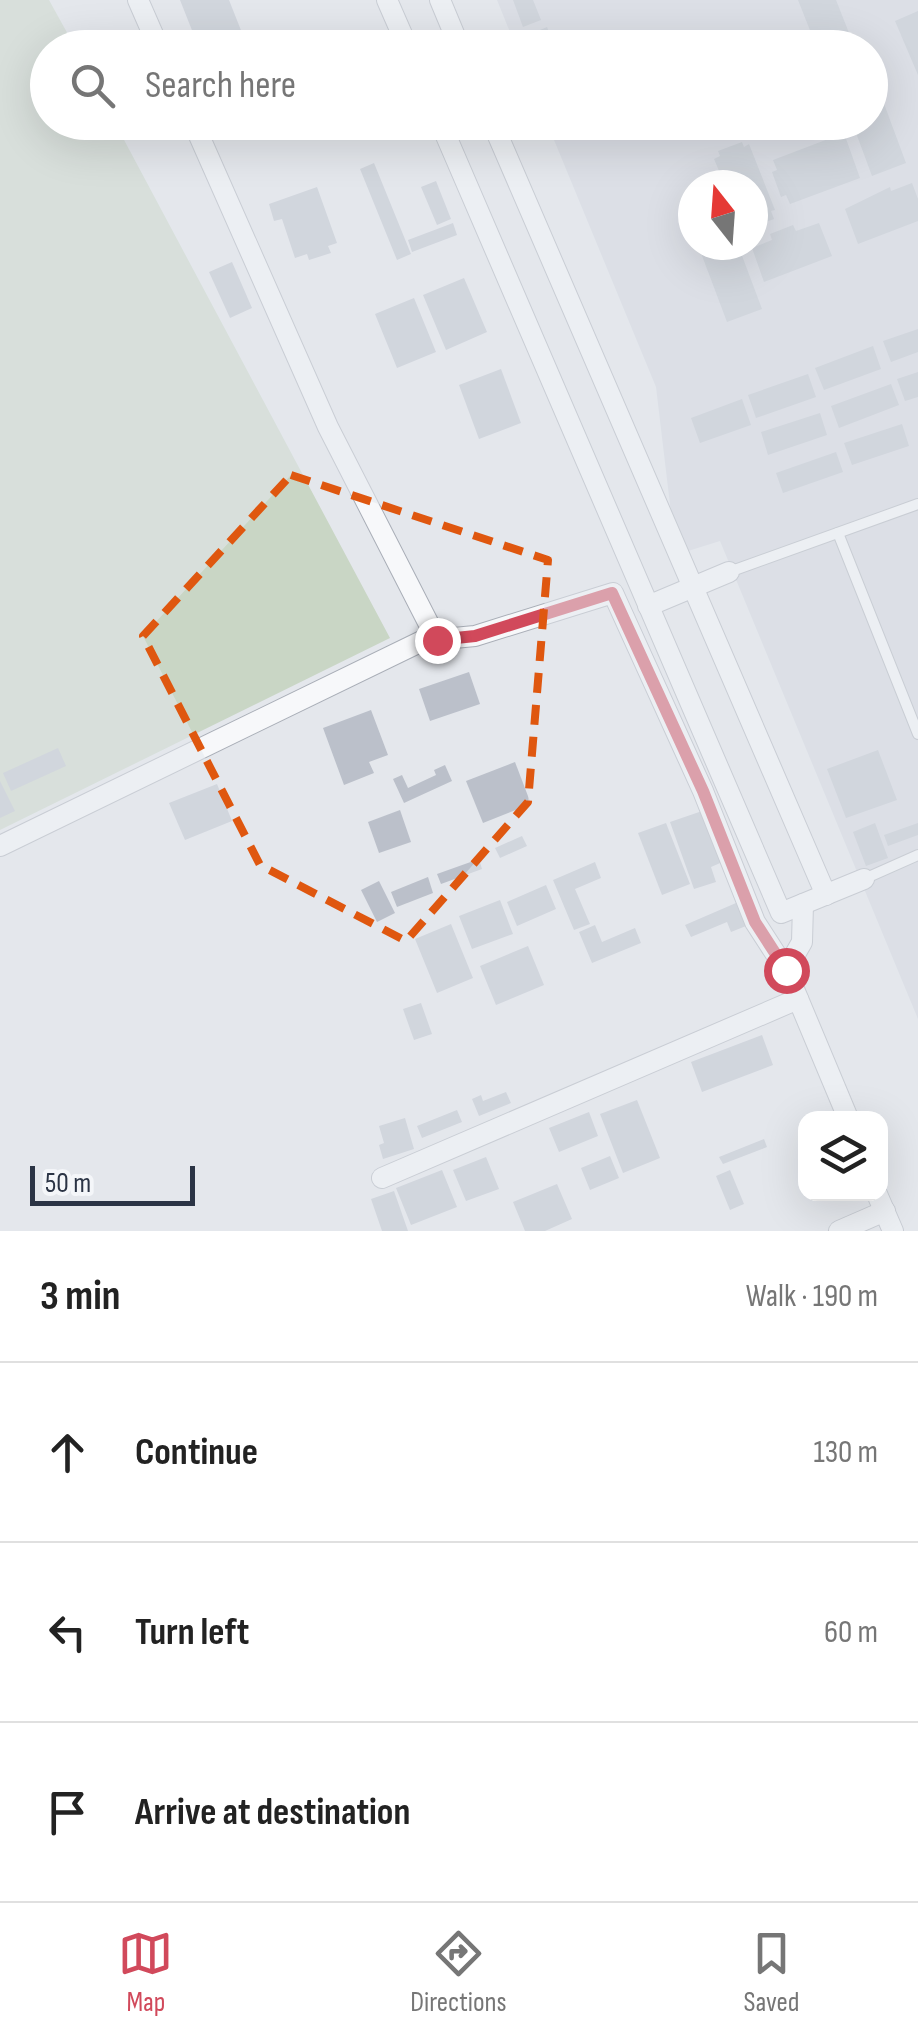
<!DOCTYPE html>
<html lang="en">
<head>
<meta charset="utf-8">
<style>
  body { margin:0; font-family:"Sofia Sans Condensed",sans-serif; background:#f2f2f2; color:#222 }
  .controls { position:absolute; right:30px; bottom:30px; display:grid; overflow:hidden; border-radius:20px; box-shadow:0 10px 40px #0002 }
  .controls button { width:90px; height:90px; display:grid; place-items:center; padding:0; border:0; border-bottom:2px solid #e0e0e0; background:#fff; color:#222; font:50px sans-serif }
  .compass { position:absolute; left:678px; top:170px; width:90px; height:90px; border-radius:50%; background:#fff; box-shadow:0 10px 40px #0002; rotate:343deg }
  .scale { position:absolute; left:30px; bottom:25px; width:165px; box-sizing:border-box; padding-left:10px; border:5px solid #2b3445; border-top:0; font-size:28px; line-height:35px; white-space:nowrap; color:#2b3445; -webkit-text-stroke:8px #f4f6f9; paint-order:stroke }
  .stop { position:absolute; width:30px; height:30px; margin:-22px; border:8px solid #d1495b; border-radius:50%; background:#fff }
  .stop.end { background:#d1495b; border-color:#fff; box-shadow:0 2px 10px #0008 }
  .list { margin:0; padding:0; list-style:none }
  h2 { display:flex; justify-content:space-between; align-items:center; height:130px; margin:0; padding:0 40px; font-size:42px }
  h2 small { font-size:32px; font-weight:400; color:#767676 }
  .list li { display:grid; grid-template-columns:65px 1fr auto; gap:30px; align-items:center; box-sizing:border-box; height:180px; padding:0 40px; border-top:2px solid #e0e0e0 }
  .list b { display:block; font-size:38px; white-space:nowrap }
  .list em { font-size:32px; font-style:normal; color:#767676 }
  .icon { flex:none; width:55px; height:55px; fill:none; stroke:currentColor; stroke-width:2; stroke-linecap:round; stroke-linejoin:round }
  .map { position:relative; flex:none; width:918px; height:1231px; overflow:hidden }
  .search { position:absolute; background:#fff; box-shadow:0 10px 40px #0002; left:30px; right:30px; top:30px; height:110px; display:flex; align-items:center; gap:25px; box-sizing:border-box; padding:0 35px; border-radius:55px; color:#767676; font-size:38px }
  .sheet { height:670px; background:#fff }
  nav { display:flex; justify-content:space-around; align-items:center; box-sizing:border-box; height:140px; border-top:2px solid #e0e0e0; background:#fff; font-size:28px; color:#767676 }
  nav a { display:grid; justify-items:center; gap:5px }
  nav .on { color:#d1495b }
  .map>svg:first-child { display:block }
</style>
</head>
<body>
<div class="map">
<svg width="918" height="1231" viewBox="0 0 918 1231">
  <rect width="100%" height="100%" fill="#e4e7ec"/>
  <!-- built -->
  <path fill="#d2d6de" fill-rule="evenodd" d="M497 0H918V1019L720 541 688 551 671 513 656 387 547 123 870 122V48L516 47ZM693 185H753V245H693Z"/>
  <!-- green -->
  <path fill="#c9d6c5" d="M0 0H49L75 47 48 48V122L115 123 390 638 0 830Z"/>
  <!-- building -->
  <g fill="#bbc0ca">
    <path d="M180 0H229L248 48H199Z"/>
    <path d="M513 0H533L541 20 523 27Z"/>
    <path d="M798 0H836L853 43 842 48H817Z"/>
    <path d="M918 11V75L895 21Z"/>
    <path d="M547 27 555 48H531L526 36Z"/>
    <path d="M883 101 906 163 872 176 852 122H870V106Z"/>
    <path d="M755 122H801V123L760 137Z"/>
    <path d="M844 133 860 178 790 204 786 195 781 197 772 172 777 170 773 160Z"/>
    <path d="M742 142 744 147 749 144 775 210 771 211 774 219 753 227V185H725L714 159 720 156 718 151Z"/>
    <path d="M374 163 411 254 397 260 360 169Z"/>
    <path d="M436 181 451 219 437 225 421 187Z"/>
    <path d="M912 183 918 199V221L858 244 845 209 890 187 891 191Z"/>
    <path d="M317 187 337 243 328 246 331 253 309 260 307 254 295 258 282 219 274 221 269 204Z"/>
    <path d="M453 223 457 235 412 252 408 240Z"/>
    <path d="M819 223 832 256 764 282 752 248 772 240 770 234 793 225 796 231Z"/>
    <path d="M722 245H738L762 309 727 322 701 253Z"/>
    <path d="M232 262 252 308 230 318 209 272Z"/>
    <path d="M464 278 487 332 446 350 423 295Z"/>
    <path d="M414 298 436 352 397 368 375 314Z"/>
    <path d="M918 329V352L891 362 883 341Z"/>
    <path d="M873 346 881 369 824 390 815 368Z"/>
    <path d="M501 369 521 423 479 439 459 385Z"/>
    <path d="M918 372V397L905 401 897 379Z"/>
    <path d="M808 374 816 397 756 418 748 395Z"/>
    <path d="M891 384 899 405 839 428 831 406Z"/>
    <path d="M742 399 751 425 700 443 691 418Z"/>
    <path d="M820 413 827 435 768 455 761 432Z"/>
    <path d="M902 424 909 446 852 465 844 443Z"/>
    <path d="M836 452 843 472 783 493 776 473Z"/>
    <path d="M469 672 480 704 430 721 419 689Z"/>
    <path d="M371 710 388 755 369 762 374 773 344 785 323 728Z"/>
    <path d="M58 748 66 766 11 791 3 773Z"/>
    <path d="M878 750 897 800 846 818 827 769Z"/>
    <path d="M515 762 531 804 483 823 466 781Z"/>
    <path d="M445 765 452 781 404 803 393 779 402 775 408 788 436 775 434 770Z"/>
    <path d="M0 781 15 811 0 818Z"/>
    <path d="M217 784 232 821 185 840 169 803Z"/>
    <path d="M708 809 727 860 711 867 716 882 694 889 670 822Z"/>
    <path d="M400 810 411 842 379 853 368 822Z"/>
    <path d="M666 823 690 884 662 895 638 833Z"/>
    <path d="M875 823 888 858 866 866 853 832Z"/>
    <path d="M918 823V835L888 846 884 835Z"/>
    <path d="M522 836 527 846 500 858 495 848Z"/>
    <path d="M479 859 482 869 441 884 437 874Z"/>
    <path d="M595 862 601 878 575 889 590 924 574 930 553 880Z"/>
    <path d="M428 877 433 893 397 907 391 892Z"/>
    <path d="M379 881 395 913 377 922 361 890Z"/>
    <path d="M546 885 556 909 517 926 507 902Z"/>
    <path d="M500 900 513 934 472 949 459 916Z"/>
    <path d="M736 903 746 926 731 932 727 922 691 937 685 925Z"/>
    <path d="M451 924 473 978 437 993 415 939Z"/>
    <path d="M595 925 602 942 635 928 641 943 592 963 579 932Z"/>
    <path d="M528 946 544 985 496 1005 480 966Z"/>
    <path d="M421 1003 432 1034 414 1040 403 1009Z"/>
    <path d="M762 1035 773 1065 702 1092 691 1062Z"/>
    <path d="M506 1092 511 1103 479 1116 472 1099 481 1095 483 1101Z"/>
    <path d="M637 1100 660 1158 623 1173 600 1114Z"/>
    <path d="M457 1110 462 1122 422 1138 417 1126Z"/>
    <path d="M589 1112 598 1136 559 1152 549 1128Z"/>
    <path d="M405 1118 414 1149 383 1159 379 1145 384 1143 379 1126Z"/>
    <path d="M764 1139 767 1147 723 1164 719 1157Z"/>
    <path d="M610 1156 619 1178 590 1190 581 1168Z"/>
    <path d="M486 1157 499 1189 466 1201 453 1170Z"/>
    <path d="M442 1170 457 1207 411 1225 396 1188Z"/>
    <path d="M730 1170 744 1204 730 1210 716 1176Z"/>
    <path d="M557 1184 572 1219 545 1231H525L513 1202Z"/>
    <path d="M394 1191 408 1231H382L371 1199Z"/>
  </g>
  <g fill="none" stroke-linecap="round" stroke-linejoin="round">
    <defs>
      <g id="service">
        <path d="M838 533 918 734"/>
        <path d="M729 572 918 504"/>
        <path d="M864 879 918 855"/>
      </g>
      <g id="minor">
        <path d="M138 0 159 48"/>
        <path d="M387 0 408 48"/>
        <path d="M440 0 460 48"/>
        <path d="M193 122 328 427 437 640"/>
        <path d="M440 122 781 913 864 879"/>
        <path d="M492 122 826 895"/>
        <path d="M648 606 729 572"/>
        <path d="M0 846 422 641 475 636 613 593 703 791 755 922 786 970 848 1118"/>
        <path d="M786 970 802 942 803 904"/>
        <path d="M382 1178 798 999"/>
        <path d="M877 1194 893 1231"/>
        <path d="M839 1231 885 1211"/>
      </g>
    </defs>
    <!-- service casing -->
    <use href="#service" stroke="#a9aeb7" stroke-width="12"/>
    <!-- minor casing -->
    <use href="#minor" stroke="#a9aeb7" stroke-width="22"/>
    <!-- service -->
    <use href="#service" stroke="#f7f8fa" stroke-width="10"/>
    <!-- minor -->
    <use href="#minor" stroke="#f7f8fa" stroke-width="20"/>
  </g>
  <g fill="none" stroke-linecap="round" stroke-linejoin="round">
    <!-- route -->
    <path stroke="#d1495b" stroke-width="12" d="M437 640 475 636 612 593 703 791 755 922 786 970"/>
  </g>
  <!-- marked area -->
  <path d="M0 0H918V1231H0ZM291 475 548 560 528 802 406 941 260 865 143 636Z" fill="#e4e7ec" fill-opacity=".55" fill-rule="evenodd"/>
  <path fill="none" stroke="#df570f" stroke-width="8" stroke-dasharray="20 12" stroke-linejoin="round" d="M291 475 548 560 528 802 406 941 260 865 143 636Z"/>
</svg>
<div class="controls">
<button><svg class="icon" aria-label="layers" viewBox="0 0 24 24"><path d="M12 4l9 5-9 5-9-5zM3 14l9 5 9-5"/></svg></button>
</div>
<svg class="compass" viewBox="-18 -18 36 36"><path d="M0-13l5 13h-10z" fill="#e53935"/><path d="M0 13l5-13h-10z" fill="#767676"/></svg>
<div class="scale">50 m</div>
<div class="stop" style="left:786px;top:970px"></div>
<div class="stop end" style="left:437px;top:640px"></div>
<div class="search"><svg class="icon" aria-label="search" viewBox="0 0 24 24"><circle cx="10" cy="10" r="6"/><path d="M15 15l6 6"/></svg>Search here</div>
</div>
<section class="sheet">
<h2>3 min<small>Walk · 190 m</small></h2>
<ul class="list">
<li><svg class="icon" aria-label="ahead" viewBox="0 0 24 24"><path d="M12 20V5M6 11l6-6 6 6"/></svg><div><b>Continue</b></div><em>130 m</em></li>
<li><svg class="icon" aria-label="left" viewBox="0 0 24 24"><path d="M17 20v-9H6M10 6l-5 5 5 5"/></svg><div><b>Turn left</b></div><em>60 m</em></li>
<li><svg class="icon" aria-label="arrive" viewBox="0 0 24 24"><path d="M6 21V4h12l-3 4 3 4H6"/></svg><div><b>Arrive at destination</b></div></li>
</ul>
</section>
<nav>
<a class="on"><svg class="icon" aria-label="map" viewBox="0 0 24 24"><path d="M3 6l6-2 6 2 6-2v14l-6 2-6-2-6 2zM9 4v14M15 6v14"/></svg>Map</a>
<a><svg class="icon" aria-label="directions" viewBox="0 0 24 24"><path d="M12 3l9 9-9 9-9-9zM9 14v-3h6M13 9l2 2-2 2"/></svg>Directions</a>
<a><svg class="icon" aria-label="saved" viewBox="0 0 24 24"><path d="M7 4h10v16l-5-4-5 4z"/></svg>Saved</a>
</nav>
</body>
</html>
